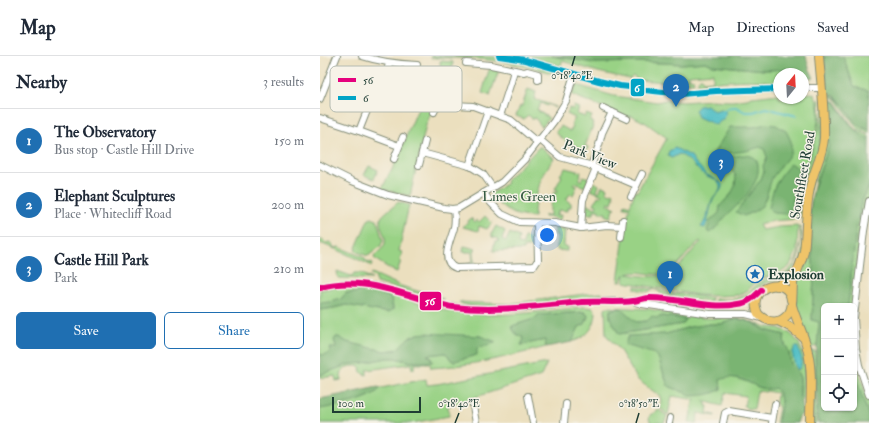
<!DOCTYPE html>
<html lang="en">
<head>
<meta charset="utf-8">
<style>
  body { margin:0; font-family:"IM FELL Double Pica",serif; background:#f2f2f3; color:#1f2937 }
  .controls { position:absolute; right:12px; bottom:12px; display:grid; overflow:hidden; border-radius:6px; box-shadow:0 1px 3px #0004 }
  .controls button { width:36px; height:36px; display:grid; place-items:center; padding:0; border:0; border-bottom:1px solid #e0e1e3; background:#fff; color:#1f2937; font:20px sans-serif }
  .compass { position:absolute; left:453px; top:12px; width:36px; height:36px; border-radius:50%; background:#fff; box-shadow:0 1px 3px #0004; rotate:18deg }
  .scale { position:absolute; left:12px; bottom:10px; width:89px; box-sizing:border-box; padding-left:4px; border:2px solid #1f3d34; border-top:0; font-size:11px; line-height:14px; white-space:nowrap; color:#1f3d34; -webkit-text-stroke:3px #f7f3e8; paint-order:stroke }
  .you { position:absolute; left:227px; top:179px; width:14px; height:14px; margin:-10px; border:3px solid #fff; border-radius:50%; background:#1a73e8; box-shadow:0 0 0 6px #1a73e833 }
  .badge { display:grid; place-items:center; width:26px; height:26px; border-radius:50%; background:#1f6fb2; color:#fff; font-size:13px; font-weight:700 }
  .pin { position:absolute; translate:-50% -33px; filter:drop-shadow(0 1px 2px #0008) }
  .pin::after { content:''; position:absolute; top:21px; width:14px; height:12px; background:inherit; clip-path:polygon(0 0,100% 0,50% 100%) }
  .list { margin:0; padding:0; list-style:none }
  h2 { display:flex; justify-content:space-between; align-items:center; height:52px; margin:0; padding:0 16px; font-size:17px }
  h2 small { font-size:13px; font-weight:400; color:#747a83 }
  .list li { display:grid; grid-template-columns:26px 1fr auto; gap:12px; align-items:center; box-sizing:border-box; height:64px; padding:0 16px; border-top:1px solid #e0e1e3 }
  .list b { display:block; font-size:15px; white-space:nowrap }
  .list p { margin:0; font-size:13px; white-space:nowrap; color:#747a83 }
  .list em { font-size:13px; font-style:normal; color:#747a83 }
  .actions { display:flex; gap:8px; padding:12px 16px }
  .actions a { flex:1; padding:9px 0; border:1px solid #1f6fb2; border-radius:6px; text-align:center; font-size:14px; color:#1f6fb2 }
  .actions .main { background:#1f6fb2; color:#fff }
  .icon { flex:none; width:22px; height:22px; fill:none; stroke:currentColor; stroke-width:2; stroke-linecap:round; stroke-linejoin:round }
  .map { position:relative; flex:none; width:549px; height:367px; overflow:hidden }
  header { display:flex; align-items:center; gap:24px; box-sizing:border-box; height:56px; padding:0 20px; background:#fff; border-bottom:1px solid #e0e1e3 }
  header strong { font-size:19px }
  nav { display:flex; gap:22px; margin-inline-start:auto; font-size:14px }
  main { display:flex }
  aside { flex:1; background:#fff }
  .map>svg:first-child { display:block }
</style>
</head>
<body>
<header>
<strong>Map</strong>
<nav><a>Map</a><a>Directions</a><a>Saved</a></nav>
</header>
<main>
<aside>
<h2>Nearby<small>3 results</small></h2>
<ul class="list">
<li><span class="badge">1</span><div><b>The Observatory</b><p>Bus stop · Castle Hill Drive</p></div><em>150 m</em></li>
<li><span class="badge">2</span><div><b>Elephant Sculptures</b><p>Place · Whitecliff Road</p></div><em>200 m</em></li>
<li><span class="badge">3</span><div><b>Castle Hill Park</b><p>Park</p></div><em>210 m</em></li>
</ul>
<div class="actions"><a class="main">Save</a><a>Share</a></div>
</aside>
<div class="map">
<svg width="549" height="367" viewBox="0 0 549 367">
  <rect width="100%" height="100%" fill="#f7f3e8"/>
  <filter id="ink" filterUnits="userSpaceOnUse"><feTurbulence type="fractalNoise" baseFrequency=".025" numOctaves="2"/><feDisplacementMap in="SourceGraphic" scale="8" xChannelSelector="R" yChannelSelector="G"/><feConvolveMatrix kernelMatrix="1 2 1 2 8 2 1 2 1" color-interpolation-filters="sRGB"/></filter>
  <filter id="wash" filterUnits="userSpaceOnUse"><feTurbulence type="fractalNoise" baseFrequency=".012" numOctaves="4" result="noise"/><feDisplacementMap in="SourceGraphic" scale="16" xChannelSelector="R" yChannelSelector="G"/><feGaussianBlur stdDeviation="0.9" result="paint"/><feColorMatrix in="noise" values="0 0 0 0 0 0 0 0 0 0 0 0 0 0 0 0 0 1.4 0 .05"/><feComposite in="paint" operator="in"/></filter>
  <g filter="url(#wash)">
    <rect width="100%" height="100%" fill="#ebdfbe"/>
    <!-- green -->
    <g fill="#99d285" stroke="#5c885c" fill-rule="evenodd">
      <path d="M111 0 175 1 208 7 239 16 238 19C195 5 156 1 111 2Z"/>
      <path d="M206 0H232L274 7 321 6 362 8 386 6 392 9 444 14 473 13 481 18 457 17V21H459V27C432 22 405 25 378 28V24L380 22H382L383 26 393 25V17L369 19V22L373 23 374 27 345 26 318 24 313 20 310 23 278 16 242 5 241 10C229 7 218 3 206 0Z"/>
      <path d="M501 0H504L508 38C524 43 526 58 538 69 541 72 545 73 549 74V78L537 72 516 43 511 41 505 40Z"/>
      <path d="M523 0H549V35L534 30Z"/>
      <path d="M120 5 133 6 131 17 126 21 106 69 90 140 62 133 70 116H71L100 48 101 25H117L121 16Z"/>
      <path d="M172 12 179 14 170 39 171 40 162 37 169 14Z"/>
      <path d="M256 29 294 40 337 46 346 44 363 46 391 44 412 45 427 43 432 41 459 38V42H483V38L492 37 494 38C507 61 488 97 483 120 480 134 480 149 477 163L453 165 439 169 442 174 460 171 478 170 477 195 469 211 458 218 439 223 428 234 420 239 399 240 378 239 304 226 305 218 302 221 301 226 300 225 298 226 306 164 310 152 306 151 304 152 305 148 310 150 315 135 317 136 347 82 326 67 310 59 309 62 252 39ZM380 185 381 186C372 194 365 206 355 213 341 224 323 220 307 218 317 214 328 219 339 218 358 216 366 195 380 185Z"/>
      <path d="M208 33 216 36 214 43 236 51 235 52 228 48 227 50 221 47 217 54 229 62 222 71 215 62 213 63 208 59 204 63 196 60 200 50H202Z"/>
      <path d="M500 43 501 69 500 89 483 160 480 163 485 118 498 73 499 62 498 44Z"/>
      <path d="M505 43 515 45 534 72 549 80V83C533 76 525 62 516 47L513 45H510L507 52 509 90 495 129 490 157V174L494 217 492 264 499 266 497 290 490 292 477 257 475 238 496 118Z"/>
      <path d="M254 50 259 52 257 58 265 61 266 58 272 60 270 65 273 67 272 70H273L265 90 268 91 267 94 261 96 257 94 258 91 254 89 252 91 235 76 241 70 250 75 253 71 251 69 255 62 247 58 249 52 253 53Z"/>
      <path d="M219 91H221L234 102C221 119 214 139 214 161 202 161 192 159 182 150 178 147 177 144 172 143L171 138 187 127 186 125Z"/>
      <path d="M49 110 58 114 54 123 44 119Z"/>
      <path d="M245 112 261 116 259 123 261 125 263 120 269 122 265 131 255 127 254 129 257 130 253 139 250 138 246 144 251 147V151H248V155L238 154V158H236V160L241 159 240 164 235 163 232 161H224V160L230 159V150L234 136 236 137 238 134 235 133 242 120 240 119Z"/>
      <path d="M274 126 279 129 277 135 279 136 282 130 287 132 286 136 291 138 292 137 294 138 293 141H294L292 147 288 146 287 148 296 152 293 153 291 161 286 160V157H279V154H274V158H266L267 148 276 152 277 149 274 148 278 140 281 141 282 139 271 134Z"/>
      <path d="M549 130V139L541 170 532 250H528L536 174 541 148Z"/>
      <path d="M78 146 89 149 79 195 82 196 80 204 81 205 77 216C73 215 55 204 54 202 55 196 64 194 65 187 67 179 57 170 61 162 64 156 73 152 78 146Z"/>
      <path d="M165 160 172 167 167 173 159 170 158 175 143 171 151 162 155 166 157 164 159 166Z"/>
      <path d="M51 162 57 164 63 185 60 191 48 200 37 196 35 194 48 164Z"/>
      <path d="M176 170 185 175 182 183 186 185 190 177 199 181 198 188 203 189 204 181 213 182V191H204V194L173 195 175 185 178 186 179 183 172 181V177Z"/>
      <path d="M480 171 482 178 479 199 473 214 460 223 443 228 425 243 414 246C405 240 405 246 395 246V243C406 243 420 245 428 237 433 233 437 228 442 225 448 222 455 222 460 220 479 212 482 189 480 171Z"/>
      <path d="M235 172 245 174 244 190 247 191V195L237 194V179H235Z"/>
      <path d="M0 182 6 187 9 186 12 187 13 190 15 192 19 191 45 202V204L50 207 52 206V210L20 195 0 187Z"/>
      <path d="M144 190 156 193 154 195V207H158L157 208H148L153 207 152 196H143Z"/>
      <path d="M17 215 31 220 33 219 34 217H41L52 223 18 222Z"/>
      <path d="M52 217 81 230 124 243 121 244 56 227V222L51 219Z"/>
      <path d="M34 230 43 231V233C73 236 103 251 134 256 178 263 221 255 265 251L273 252 276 257C275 272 266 282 251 286L259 271 265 268 268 260 265 256 219 259 214 263 192 270C193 275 196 279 201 280L204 283 201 289 225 284 226 291C188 301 150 310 111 312L110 308H94V313H92L91 308H89L47 314V319L43 318 40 314 41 312C37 309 40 310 35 310 25 310 21 313 21 324L16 325 15 320 0 322V319L29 308 43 307 67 302H75L91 306H112L111 301 107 299 126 297 131 304 156 293 157 292 175 287 174 285 169 284 160 280 98 278 88 282 78 293 64 295 26 286 17 281 14 284 16 290V293L10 292 11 294 8 298 0 299V254L14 252 26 249 63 256H68L73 254V251L71 242 59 236 45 234 33 237H26L21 243 10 246 0 247V234L15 231Z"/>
      <path d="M315 230 354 237 353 241 341 238 337 234 332 233 328 236 315 233Z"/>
      <path d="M282 237V241C258 243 153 258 139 246L188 248 265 238Z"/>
      <path d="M355 237 392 242 391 246 356 241H355Z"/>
      <path d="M287 251 328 253 383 262 423 263 447 271 458 272 466 275 472 279 479 287 484 300 485 322 484 341 482 345V350C479 341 482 332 480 322 479 316 475 314 472 309 470 306 470 303 470 300 468 292 462 287 465 279L446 274 436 268 418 263 401 268H390L370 271 346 278 308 280 306 284 323 294 335 298 338 301 348 330 366 337 369 340 390 337 401 333 400 324 407 321H413L433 328 440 332H455C465 342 460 354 458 367H456L459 352 456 347 457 337 446 335V336L437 335 434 353 426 352 424 350 426 340 405 337 402 350 383 345 386 347V350H388L387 357 395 359V360L378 357 377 367H369L373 345 376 344 352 340 348 359 340 352 341 346 340 340 318 324 299 293 286 279 285 252ZM293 253H301L315 266 327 265 331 261 337 262 342 260 366 263 363 268 299 278 290 262V254Z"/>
      <path d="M491 295H495L496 367H493Z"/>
      <path d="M534 299 549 349V361L534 316Z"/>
      <path d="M227 307 221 320 128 350 129 360 92 367H0V353L45 342 51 339 61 332 106 323 107 329 117 328Z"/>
      <path d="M339 354 347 360 344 367H331L329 363 330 359Z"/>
    </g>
    <!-- forest -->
    <g fill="#7ab472" stroke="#4c7853">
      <path d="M232 0H486L489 12 493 20 492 23 483 21V18L473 13 444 14 392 9 386 6 362 8 321 6 274 7Z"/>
      <path d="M504 0H523L534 30 549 35V74L537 69 519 44 515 40 508 38Z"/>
      <path d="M510 45H512L516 47C525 62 533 76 549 83V130L541 148 536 174 528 250H504V352H534V316L549 361V367H498L496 303 499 266 492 264 494 217 490 174 489 169 491 168 489 167 491 147 494 132 509 90 507 52Z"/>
      <path d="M446 68 456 69 466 75 471 85V97L452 122 446 141 442 150 435 155 424 160 416 156 441 123 444 115 443 110 447 101 444 93 440 91 426 95 395 99 393 98 410 71H433Z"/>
      <path d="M422 99C429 99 437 101 438 109 441 128 419 148 406 160 401 166 395 174 389 177L387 175 390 165 399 157 400 150 411 138 415 130 416 120C411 111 403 110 393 109L392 104Z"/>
      <path d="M471 107 479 113 471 154 466 158 453 157 449 152C453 130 457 123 471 107Z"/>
      <path d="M41 234 59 236 71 242 73 253 69 256H64L26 249 14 252 0 254V247L10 246 21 243 26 237H34Z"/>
      <path d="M301 252 316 266 327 265 332 260 337 262 342 260 366 263 363 268 299 278 290 262V254Z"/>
      <path d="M265 256 268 260 265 268 259 271 252 286 226 291 225 284 201 289 204 283 201 280C196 279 193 275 192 270L214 263 218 259Z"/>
      <path d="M418 263 431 266 445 274 465 279 464 282 465 289 468 293 471 308 477 314 480 322V342L483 357 479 361 477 367H458C460 354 465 342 455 332 437 339 423 314 400 324L401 333C393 339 378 340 369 340L366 337 348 330 338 301 335 298 305 289 308 280 346 278 370 271 390 268H401Z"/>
      <path d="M106 277 160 280 176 286 167 290 157 292V299L135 305H132L126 297 107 299 111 302 112 306H91L75 302H67L43 307 29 308 0 319V299L7 298 11 294 10 292H16V290L14 284 16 281H19L27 286 64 295 76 294 88 282 98 278Z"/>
      <path d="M58 331 61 332C50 345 16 350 0 353V343Z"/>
    </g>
    <!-- water -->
    <g fill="#50bec5" stroke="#387e7c">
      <path d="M387 49 394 55 401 53 405 54 406 58 404 62 396 69 378 61 375 54 379 50Z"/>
      <path d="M355 92 371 100 375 106 386 118 399 125 402 128C403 136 396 137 393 144 389 153 389 163 385 172L381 171C388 162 388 152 393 143 396 138 401 135 400 130 398 123 390 122 385 119 375 112 371 103 359 98L352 102 349 101 348 98 349 95Z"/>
      <path d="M475 291H478L482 303 481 310 478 314 475 310 472 297Z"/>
    </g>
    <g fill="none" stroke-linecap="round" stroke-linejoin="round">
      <!-- stream -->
      <g stroke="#50bec5" stroke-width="2">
        <path d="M413 51H416L425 56H433L446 52 477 60"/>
        <path d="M405 54 411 51"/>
      </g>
    </g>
  </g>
  <g filter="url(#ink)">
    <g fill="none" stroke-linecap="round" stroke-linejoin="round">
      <defs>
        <g id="minor">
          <path d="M42 0C60 6 78 8 97 9"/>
          <path d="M179 0 205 4 279 25 300 30 319 32 325 34 361 38 396 35 459 33"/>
          <path d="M146 7 171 9 204 16 207 15 218 18V24"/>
          <path d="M483 32H502"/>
          <path d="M0 43 17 0"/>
          <path d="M120 45 134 49 153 50 191 64 217 86"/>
          <path d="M283 52 307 63"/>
          <path d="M114 56 124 34"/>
          <path d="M180 60 191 26 194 14"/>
          <path d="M0 62 39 75 79 90"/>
          <path d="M39 75 54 37 66 21 69 7"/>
          <path d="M219 83 240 101 269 109 316 129"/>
          <path d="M102 97 150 110 163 118 173 132"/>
          <path d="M74 103 83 81"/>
          <path d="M0 109 32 125 68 139 124 152 132 153 139 152 182 126 204 104 234 65 246 45 254 18"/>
          <path d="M99 109 105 85"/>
          <path d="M149 110 168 55"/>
          <path d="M271 110 279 89 282 77 292 56"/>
          <path d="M164 137 171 147 182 158 199 166 235 167 261 172 287 169 302 170"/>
          <path d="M311 141 322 118"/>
          <path d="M549 145 544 175 534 262 536 293 539 309 549 339"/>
          <path d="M134 153C135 159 135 166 134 172 131 184 119 206 136 212L214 210 218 204 217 167"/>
          <path d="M261 172 263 144 276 112"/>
          <path d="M301 181 303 164"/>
          <path d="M0 231 26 227 50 229 62 231 124 250 173 253 206 252 279 245H314L327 242 349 243 372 248 388 249H413L428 245 438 237"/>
          <path d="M315 246 322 248 390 258H426L442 262"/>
          <path d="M208 340 213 367"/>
          <path d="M153 350 156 367"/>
          <path d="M244 367 246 348"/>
          <path d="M349 367 350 362"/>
          <path d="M403 367 405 357 409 355 452 362"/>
          <path d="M452 367 455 348"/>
        </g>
        <g id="major">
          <path d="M457 230 476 217"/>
          <path d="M471 244C469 219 427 229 437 255 438 259 441 261 445 263 454 268 463 265 469 257 474 249 472 236 473 227 476 216 482 206 484 195 487 174 485 153 490 132 493 115 503 100 504 82 505 55 501 27 499 0"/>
          <path d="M472 249C476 265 485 279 488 296 493 319 490 343 490 367"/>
          <path d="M458 265 470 271 483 281"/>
        </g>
      </defs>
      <!-- minor casing -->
      <use href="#minor" stroke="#858e79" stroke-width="8"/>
      <!-- major casing -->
      <use href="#major" stroke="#858e79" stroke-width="10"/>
      <!-- minor -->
      <use href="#minor" stroke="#fff" stroke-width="6"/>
      <!-- major -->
      <use href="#major" stroke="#efc469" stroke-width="8"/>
      <defs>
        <path id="bus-1" d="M0 231C39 221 70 234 106 244 115 246 124 250 133 251 177 256 218 250 262 246 279 245 297 247 313 245 318 245 323 242 328 242 359 241 388 254 418 248 428 247 434 241 441 234"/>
        <path id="bus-2" d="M179 0 205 4 279 25 300 30 319 32 325 34 361 38 396 35 459 33"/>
      </defs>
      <!-- bus-1 casing -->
      <use href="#bus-1" stroke="#f7f3e8" stroke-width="9"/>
      <!-- bus-2 casing -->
      <use href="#bus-2" stroke="#f7f3e8" stroke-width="9"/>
      <!-- bus-1 -->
      <use href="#bus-1" stroke="#e5007d" stroke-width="6"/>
      <!-- bus-2 -->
      <use href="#bus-2" stroke="#02a4c6" stroke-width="6"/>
    </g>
  </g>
  <!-- ticks -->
  <path fill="none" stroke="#1f3d34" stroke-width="1.5" d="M252 10 255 0M135 367 139 357M316 367 319 357"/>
  <!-- icons -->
  <defs>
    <symbol id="sight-ring" viewBox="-11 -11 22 22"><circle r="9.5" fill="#f7f3e8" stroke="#1f6fb2" stroke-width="1.5"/><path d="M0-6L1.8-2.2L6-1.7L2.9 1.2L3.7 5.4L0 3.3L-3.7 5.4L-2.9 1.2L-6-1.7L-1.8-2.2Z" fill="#1f6fb2"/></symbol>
  </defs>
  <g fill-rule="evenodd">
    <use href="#sight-ring" x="425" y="208" width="20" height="20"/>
  </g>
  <g text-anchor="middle" stroke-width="3" stroke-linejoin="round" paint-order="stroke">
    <!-- street labels -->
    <g font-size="14" fill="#1f3d34" stroke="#f7f3e8">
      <text transform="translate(270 98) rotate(22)" y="5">Park View</text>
      <text transform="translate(482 119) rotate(-80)" y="5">Southfleet Road</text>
    </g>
    <!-- park labels -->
    <g font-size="14" fill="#375b44" stroke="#f7f3e8">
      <text x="199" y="145">Limes Green</text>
    </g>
    <!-- poi labels -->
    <g font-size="14" font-weight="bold" fill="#1f3d34" stroke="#f7f3e8" text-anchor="start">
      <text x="448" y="223">Explosion</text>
    </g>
  </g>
  <!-- legend -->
  <rect x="10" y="10" width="132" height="46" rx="6" fill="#f7f3e8" stroke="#b6bcb2" stroke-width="1"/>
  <rect x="18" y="22" width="18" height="4" fill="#e5007d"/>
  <rect x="18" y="40" width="18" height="4" fill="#02a4c6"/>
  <g font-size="11" fill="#1f3d34">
    <text x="43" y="28">56</text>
    <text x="43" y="46">6</text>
  </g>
  <g font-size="10" text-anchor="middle" fill="#1f3d34" stroke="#f7f3e8" stroke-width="3" stroke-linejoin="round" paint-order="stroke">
    <text x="252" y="23">0°18'40"E</text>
    <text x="139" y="351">0°18'40"E</text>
    <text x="319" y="351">0°18'50"E</text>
  </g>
  <g stroke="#f7f3e8" stroke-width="1.5">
    <rect x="310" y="22" width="15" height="19" rx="4" fill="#02a4c6"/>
    <rect x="99" y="235" width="23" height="20" rx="4" fill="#e5007d"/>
  </g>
  <g font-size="11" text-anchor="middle" font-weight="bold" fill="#fff">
    <text x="317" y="36">6</text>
    <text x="110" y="249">56</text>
  </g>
</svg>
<div class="controls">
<button>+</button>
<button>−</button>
<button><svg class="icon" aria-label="locate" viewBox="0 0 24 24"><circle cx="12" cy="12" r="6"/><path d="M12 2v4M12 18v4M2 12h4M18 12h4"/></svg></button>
</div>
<svg class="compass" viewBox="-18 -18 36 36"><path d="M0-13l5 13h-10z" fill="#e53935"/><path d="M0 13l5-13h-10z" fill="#747a83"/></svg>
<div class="scale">100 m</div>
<div class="you"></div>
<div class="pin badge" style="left:350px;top:238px">1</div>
<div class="pin badge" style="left:356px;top:51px">2</div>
<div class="pin badge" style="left:401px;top:126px">3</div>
</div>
</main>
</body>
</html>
